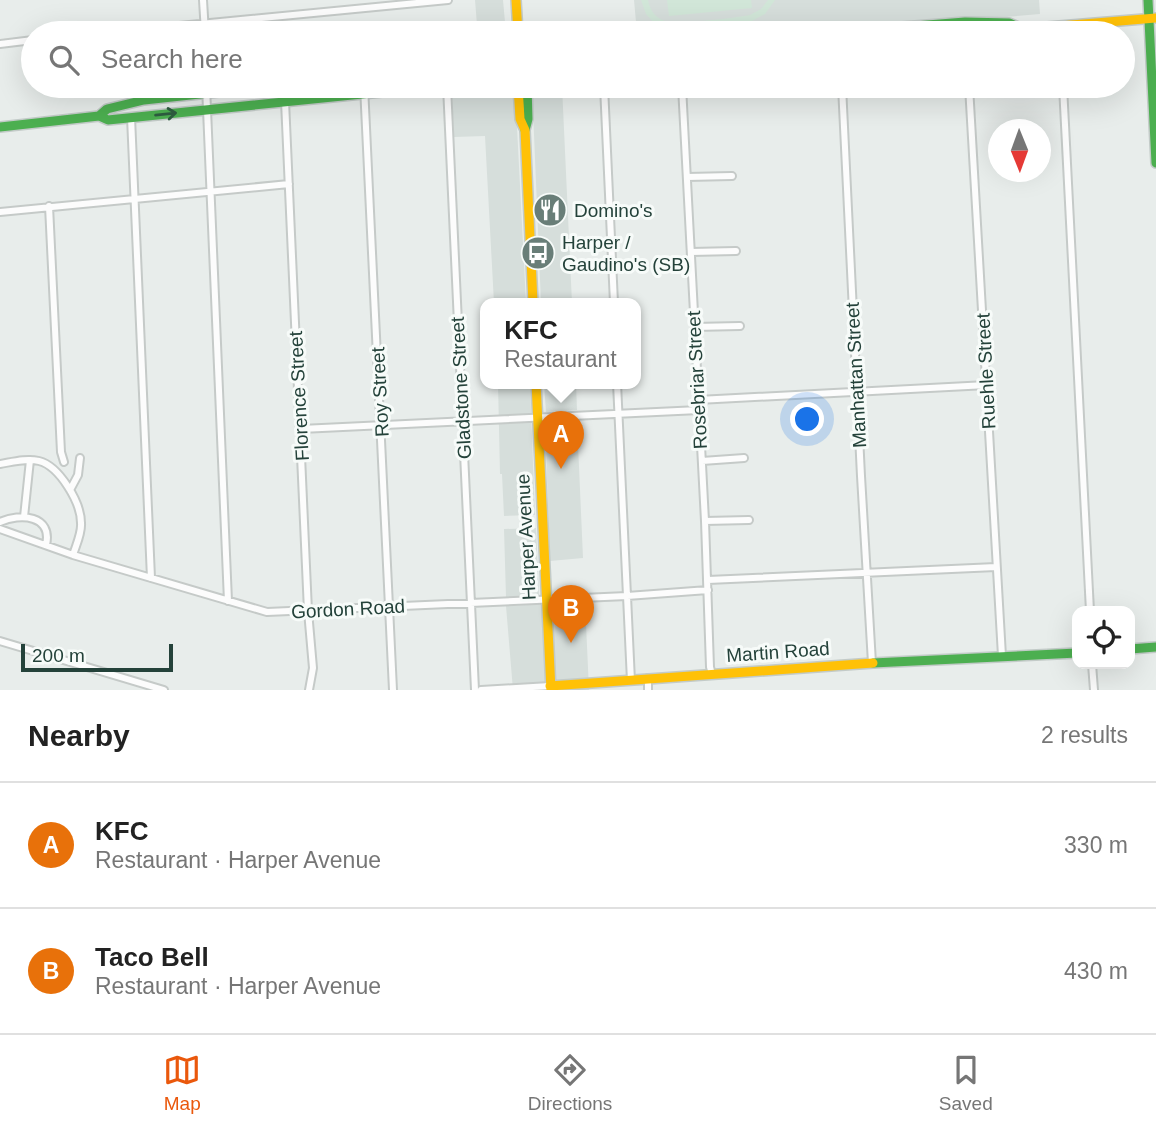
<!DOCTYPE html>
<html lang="en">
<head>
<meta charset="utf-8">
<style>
  :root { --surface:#fff; --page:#f6f6f6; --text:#222; --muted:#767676; --line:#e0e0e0; --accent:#ea580c }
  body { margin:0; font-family:Helvetica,sans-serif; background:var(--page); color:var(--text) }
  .controls { position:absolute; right:21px; bottom:21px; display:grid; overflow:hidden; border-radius:14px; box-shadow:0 7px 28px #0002 }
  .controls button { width:63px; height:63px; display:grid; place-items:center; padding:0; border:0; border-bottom:2px solid var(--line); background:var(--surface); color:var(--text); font:35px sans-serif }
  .compass { position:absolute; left:988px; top:119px; width:63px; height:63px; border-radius:50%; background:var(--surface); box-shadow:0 7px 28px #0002; rotate:179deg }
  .scale { position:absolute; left:21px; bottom:18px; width:152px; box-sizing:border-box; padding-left:7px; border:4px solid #24423a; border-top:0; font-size:19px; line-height:24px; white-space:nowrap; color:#24423a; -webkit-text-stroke:5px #f7fbf9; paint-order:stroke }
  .you { position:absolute; left:808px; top:420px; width:24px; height:24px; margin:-18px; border:5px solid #fff; border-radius:50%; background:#1a73e8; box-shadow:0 0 0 10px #1a73e833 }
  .badge { display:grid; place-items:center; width:46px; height:46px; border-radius:50%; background:var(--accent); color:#fff; font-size:23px; font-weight:700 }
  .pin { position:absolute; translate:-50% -58px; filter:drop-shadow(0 2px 4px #0008) }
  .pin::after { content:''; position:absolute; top:37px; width:24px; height:21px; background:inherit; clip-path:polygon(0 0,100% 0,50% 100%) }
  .popup { position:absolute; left:480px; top:298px; width:161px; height:91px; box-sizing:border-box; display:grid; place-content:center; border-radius:14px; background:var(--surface); filter:drop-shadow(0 2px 5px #0005); font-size:23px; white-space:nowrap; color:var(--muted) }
  .popup b { font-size:26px; color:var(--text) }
  .popup::after { content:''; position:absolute; left:50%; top:100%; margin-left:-14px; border:14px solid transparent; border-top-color:var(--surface) }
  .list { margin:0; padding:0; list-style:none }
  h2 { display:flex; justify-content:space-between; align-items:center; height:91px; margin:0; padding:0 28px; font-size:30px }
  h2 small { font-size:23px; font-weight:400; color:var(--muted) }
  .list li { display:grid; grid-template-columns:46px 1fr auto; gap:21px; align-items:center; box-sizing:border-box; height:126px; padding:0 28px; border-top:2px solid var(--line) }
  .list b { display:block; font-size:26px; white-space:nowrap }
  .list p { margin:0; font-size:23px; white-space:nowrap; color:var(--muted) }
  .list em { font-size:23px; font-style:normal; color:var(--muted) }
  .icon { flex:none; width:38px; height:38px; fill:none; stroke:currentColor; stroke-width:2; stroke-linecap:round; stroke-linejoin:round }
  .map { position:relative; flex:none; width:1156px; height:690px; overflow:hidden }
  .search { position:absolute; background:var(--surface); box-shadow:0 7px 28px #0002; left:21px; right:21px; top:21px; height:77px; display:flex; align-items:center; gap:18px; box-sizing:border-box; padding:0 24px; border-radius:38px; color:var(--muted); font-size:26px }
  .sheet { height:343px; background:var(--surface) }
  nav { display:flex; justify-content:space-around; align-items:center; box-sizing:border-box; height:98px; border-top:2px solid var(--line); background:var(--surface); font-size:19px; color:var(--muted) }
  nav a { display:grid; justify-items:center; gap:4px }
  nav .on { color:var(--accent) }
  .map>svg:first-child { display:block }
  .built { fill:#d6dedb }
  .garden { fill:#d1e6d8 }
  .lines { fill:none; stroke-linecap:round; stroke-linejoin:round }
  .street-casing { stroke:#c5cac8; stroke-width:10 }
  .fast-casing { stroke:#c3cbc8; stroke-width:12 }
  .slow-casing { stroke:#c3cbc8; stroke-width:12 }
  .street { stroke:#fcfcfc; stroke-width:6 }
  .fast { stroke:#4caf50; stroke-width:9 }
  .slow { stroke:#ffc107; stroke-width:9 }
  .oneway { stroke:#2e5d40 }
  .labels { text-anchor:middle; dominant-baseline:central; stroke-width:6; stroke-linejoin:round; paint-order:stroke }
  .poi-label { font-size:19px; fill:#24423a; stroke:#f7fbf9; text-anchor:start }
  .street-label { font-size:19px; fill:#24423a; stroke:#f7fbf9 }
</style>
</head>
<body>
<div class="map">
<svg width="1156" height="690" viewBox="0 0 1156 690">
  <rect width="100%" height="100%" fill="#e8edeb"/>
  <path class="built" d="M475 0H503L505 22 477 25Z
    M634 0H1039L1040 14 818 33H637Z
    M494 86H514L515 88 526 303H494L485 136 454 137 452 92 456 90Z
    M532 86H562L572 303H541Z
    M498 383H530L535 515 504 516 502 474H500Z
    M544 383H576L577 410 546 412Z
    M577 421 583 558 550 561 545 423Z
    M536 528 539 595 506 597 504 529Z
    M585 602 589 690H513L506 606Z"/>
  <path class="garden" d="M641 0H648C650 10 655 18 665 21 677 25 735 18 750 15L761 9 768 0H775L765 14 752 21 651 31V25L655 24 646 14Z
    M667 0H751L752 8 669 16Z"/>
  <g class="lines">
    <defs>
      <path id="street" d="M203 0 205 33
        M107 33 448 0
        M0 44 33 40
        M206 86 228 601
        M364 86 393 690
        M447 86 475 690
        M604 86 614 303
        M682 86 705 521 710 667 712 674
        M842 86 861 476 872 663
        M969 86 1002 656
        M1063 86 1090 611
        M285 101 308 611 313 668 309 690
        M131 117 151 578
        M687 177 732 176
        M49 206 61 452 64 462
        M0 212 289 184
        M691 252 736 251
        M694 327 740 326
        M617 383 631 681
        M698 400 987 385
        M301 429 699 410
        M702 461 744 458
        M0 464C12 462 26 458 39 461 59 466 81 502 81 523 82 533 76 545 73 555
        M70 490 78 475 80 458
        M24 517 30 460
        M705 521 749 520
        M0 522C20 513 53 515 46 545
        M0 529 73 555 267 612 627 596 708 590
        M708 580 996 567
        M0 641 164 690
        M1092 664 1094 690
        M648 678V690
        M481 690 550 686"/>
      <path id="fast" d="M1148 0 1156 163
        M827 33 965 22 1009 23 1023 29
        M99 116 107 109 144 100 275 86
        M0 127 99 116 108 120 441 86
        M525 130 528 119 527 86
        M1130 649 1156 647
        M873 663 1077 653"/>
      <path id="slow" d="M516 0 518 33
        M1012 33 1023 29 1156 18
        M518 86 520 119 525 130 533 303
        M536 383 551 690
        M550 686 873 663"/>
    </defs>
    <use href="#street" class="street-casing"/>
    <use href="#fast" class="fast-casing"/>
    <use href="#slow" class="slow-casing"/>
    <use href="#street" class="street"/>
    <use href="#fast" class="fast"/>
    <use href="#slow" class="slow"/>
  </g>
  <defs><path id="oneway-shaft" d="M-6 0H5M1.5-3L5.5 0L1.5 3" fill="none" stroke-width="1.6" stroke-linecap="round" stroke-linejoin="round" transform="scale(1.75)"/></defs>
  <use class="oneway" href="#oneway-shaft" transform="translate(166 114) rotate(-6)"/>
  <defs>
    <symbol id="restaurant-disc" viewBox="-11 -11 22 22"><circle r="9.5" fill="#697e78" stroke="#f7fbf9"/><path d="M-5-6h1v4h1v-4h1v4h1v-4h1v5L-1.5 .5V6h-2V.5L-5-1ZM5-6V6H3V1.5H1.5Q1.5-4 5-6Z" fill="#fff"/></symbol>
    <symbol id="bus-disc" viewBox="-11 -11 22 22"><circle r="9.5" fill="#697e78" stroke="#f7fbf9"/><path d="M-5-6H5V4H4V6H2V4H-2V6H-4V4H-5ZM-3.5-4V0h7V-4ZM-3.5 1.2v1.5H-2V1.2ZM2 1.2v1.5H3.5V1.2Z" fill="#fff"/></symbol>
  </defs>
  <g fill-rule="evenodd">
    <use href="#restaurant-disc" x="531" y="191" width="38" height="38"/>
    <use href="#bus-disc" x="519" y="234" width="38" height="38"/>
  </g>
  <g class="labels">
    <g class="poi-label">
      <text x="574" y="210">Domino's</text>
      <text x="562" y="242">Harper /<tspan x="562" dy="22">Gaudino's (SB)</tspan></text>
    </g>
    <g class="street-label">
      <text transform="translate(986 371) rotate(-93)">Ruehle Street</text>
      <text transform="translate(856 375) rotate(-93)">Manhattan Street</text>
      <text transform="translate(697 380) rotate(-93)">Rosebriar Street</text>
      <text transform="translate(461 388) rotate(-93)">Gladstone Street</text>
      <text transform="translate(380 392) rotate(-93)">Roy Street</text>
      <text transform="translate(299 396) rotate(-93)">Florence Street</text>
      <text transform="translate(526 537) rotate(-93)">Harper Avenue</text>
      <text transform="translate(348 609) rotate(-3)">Gordon Road</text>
      <text transform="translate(778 652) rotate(-4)">Martin Road</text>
    </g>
  </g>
</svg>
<div class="controls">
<button><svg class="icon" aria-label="locate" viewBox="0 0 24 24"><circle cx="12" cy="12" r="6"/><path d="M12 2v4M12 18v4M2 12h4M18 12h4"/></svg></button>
</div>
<svg class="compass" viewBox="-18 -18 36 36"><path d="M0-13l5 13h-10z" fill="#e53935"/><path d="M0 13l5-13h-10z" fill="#767676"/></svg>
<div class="scale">200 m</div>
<div class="you"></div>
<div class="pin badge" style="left:561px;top:469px;background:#e8710a">A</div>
<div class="popup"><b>KFC</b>Restaurant</div>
<div class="pin badge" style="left:571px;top:643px;background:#e8710a">B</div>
<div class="search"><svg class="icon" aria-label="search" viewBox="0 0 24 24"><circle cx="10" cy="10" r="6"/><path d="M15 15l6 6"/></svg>Search here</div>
</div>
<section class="sheet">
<h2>Nearby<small>2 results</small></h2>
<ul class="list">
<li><span class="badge" style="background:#e8710a">A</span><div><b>KFC</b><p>Restaurant · Harper Avenue</p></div><em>330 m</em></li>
<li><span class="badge" style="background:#e8710a">B</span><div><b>Taco Bell</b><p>Restaurant · Harper Avenue</p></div><em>430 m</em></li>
</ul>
</section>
<nav>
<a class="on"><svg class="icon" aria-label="map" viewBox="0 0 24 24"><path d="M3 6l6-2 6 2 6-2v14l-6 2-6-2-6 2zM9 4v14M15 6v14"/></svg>Map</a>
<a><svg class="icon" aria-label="directions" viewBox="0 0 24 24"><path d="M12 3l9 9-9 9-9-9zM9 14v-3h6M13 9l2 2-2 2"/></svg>Directions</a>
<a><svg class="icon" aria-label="saved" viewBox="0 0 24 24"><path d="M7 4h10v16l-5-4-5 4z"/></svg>Saved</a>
</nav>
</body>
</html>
